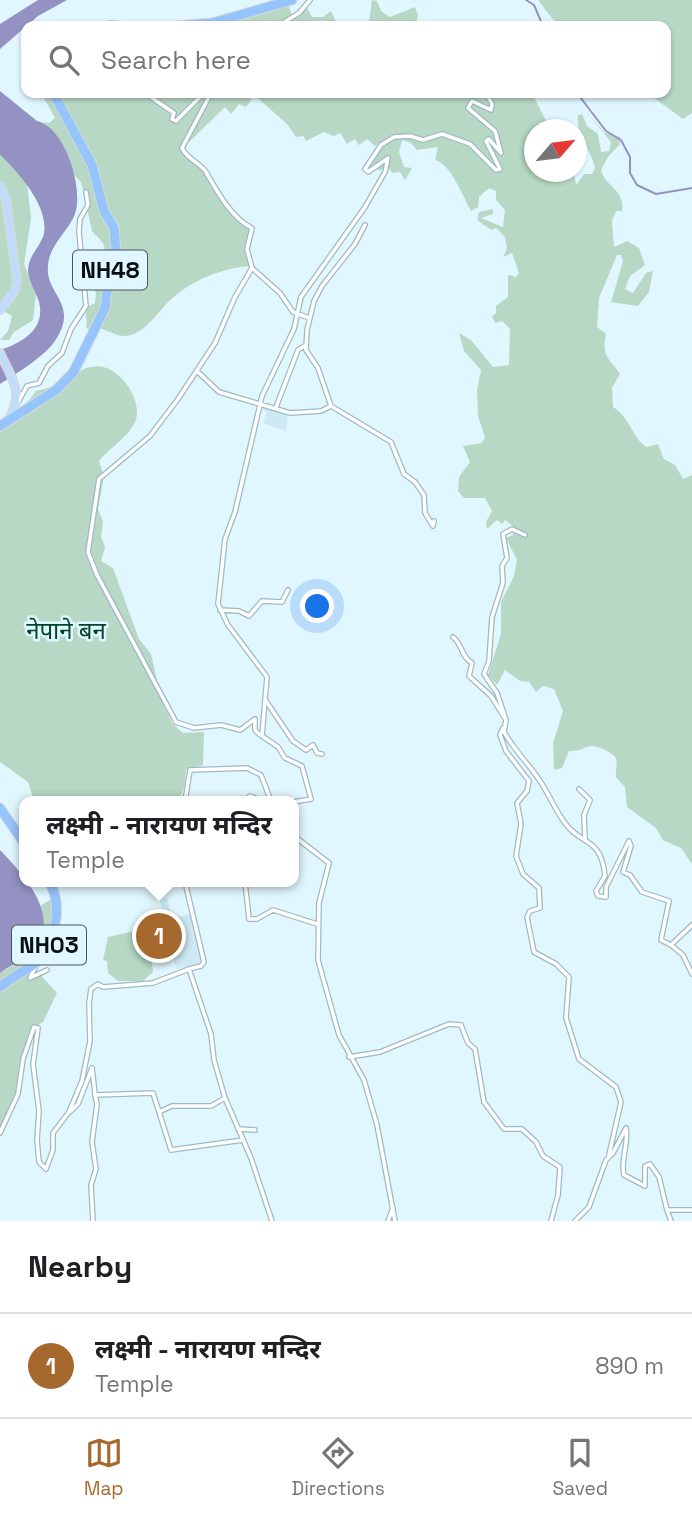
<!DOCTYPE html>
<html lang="en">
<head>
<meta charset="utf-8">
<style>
  :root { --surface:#fff; --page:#f6f6f6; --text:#202124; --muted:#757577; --line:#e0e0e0; --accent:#a6692d }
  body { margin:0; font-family:"Space Grotesk","Noto Sans Devanagari",sans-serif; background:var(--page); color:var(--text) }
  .compass { position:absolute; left:524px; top:119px; width:63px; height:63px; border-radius:50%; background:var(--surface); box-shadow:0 2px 5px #0004; rotate:62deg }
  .you { position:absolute; left:318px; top:607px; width:24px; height:24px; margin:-18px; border:5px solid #fff; border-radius:50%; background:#1a73e8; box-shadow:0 0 0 10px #1a73e833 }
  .badge { display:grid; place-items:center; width:46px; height:46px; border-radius:50%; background:var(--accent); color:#fff; font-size:23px; font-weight:700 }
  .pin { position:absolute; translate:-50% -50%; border:4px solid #fff; box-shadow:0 2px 7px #0006 }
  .popup { position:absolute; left:19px; top:796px; width:280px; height:91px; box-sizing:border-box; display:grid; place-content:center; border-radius:14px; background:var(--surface); filter:drop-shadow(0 2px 5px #0005); font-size:23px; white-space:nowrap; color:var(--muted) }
  .popup b { font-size:26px; color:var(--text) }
  .popup::after { content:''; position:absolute; left:50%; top:100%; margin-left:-14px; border:14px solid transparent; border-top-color:var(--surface) }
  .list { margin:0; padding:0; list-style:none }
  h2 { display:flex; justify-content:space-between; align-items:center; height:91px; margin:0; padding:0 28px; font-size:30px }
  h2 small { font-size:23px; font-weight:400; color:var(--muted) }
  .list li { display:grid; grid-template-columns:46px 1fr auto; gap:21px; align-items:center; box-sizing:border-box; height:105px; padding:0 28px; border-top:2px solid var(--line) }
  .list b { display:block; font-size:26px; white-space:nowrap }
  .list p { margin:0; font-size:23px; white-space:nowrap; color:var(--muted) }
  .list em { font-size:23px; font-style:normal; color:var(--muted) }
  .icon { flex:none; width:38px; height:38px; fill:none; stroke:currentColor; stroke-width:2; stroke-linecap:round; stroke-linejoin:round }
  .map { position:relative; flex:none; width:692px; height:1221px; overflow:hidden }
  .search { position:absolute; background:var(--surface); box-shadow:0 2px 5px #0004; left:21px; right:21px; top:21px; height:77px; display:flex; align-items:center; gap:18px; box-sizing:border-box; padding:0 24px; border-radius:14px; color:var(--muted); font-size:26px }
  .sheet { height:196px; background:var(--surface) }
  nav { display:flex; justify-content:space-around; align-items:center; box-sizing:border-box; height:98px; border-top:2px solid var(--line); background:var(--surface); font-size:19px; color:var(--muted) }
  nav a { display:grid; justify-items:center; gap:4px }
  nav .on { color:var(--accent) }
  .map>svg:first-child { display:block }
  .built { fill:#cde9f3 }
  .green { fill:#b7d8c4 }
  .water { fill:#9492c3 }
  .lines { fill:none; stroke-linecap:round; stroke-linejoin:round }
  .stream { stroke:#9492c3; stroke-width:2 }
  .street-casing { stroke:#9fb9c3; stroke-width:6 }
  .primary-casing { stroke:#d7d9d9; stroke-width:10 }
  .highway-casing { stroke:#d7d9d9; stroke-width:11 }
  .street { stroke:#fff; stroke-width:3.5 }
  .primary { stroke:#c0dcfd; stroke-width:7 }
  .highway { stroke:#96c4fc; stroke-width:9 }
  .labels { text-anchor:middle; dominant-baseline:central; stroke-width:5; stroke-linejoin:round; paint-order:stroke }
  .shield { fill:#e1f7ff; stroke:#485559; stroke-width:2 }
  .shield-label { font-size:23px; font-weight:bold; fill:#060f12 }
  .park-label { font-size:24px; fill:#004528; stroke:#e1f7ff }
</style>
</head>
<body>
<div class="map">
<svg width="692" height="1221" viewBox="0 0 692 1221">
  <rect width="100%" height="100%" fill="#e1f7ff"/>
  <path class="built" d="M264 406 288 413 286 431 263 423 267 413 262 408Z
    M167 898 172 918 191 914 202 963 176 969 160 900Z"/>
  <path class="green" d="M372 0 377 1 381 11 390 17 415 7 418 15 416 26H376L369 22Z
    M538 0H692V113L683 119 647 93H666V26H558Z
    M288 4 293 18 307 7 312 17H323L331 11 338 26H206Z
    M110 20C136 22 160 24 186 26H92Z
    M41 93H51C91 167 140 248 90 330L86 328C88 320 84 315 87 307L95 303 96 293 91 284 93 278 88 254 92 250 102 258C109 243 100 241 92 231L81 182 74 175 60 141 43 122 49 123 55 118Z
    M55 93H243L245 97 252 99 246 107 239 104 231 114 225 107 183 148 188 157 205 170 243 223 254 228 249 253 253 266C226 267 197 278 176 295 160 307 147 334 126 336 119 337 108 331 100 328L109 300 117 253 100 181Z
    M252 93H532L548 125 546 129 535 127 531 130 534 172H574L576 185 584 174H592L595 168C591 149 576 136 578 115L582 114 587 126 598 134 601 152 609 151 611 142 589 115 605 133 620 137V144L608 157 601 170C606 188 625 189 622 211H616L612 221 614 247 627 241 639 248 645 265 630 276 625 289 633 293 646 273 653 271 649 292 638 306 611 302 623 261 621 255H617L599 298 597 327 606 334C601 358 610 358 620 374L612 388 613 407C631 418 633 440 647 447L658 444 664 459 675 465 683 479 692 475V864L681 848 663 840 656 828 627 807 625 787 616 777C615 761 622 758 605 750 585 740 588 752 569 751L562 768 554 770 553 743 563 711 554 689 543 686 536 692 529 682 520 681 505 670 497 685 488 675 501 634V602L514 576 517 560 506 538 513 535 514 527 505 520 502 524 497 520 487 529 486 522 492 511 485 498H464L458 491 459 477 470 462 463 446 482 443 485 437 478 416 477 390 481 370 464 351 459 333 471 340 493 367 509 365 510 329 502 321 495 323 492 316 496 313V306L508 297V275L516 277 519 273 512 253 503 257 507 248 505 237 496 228 491 230 477 220 479 212 493 209V214L481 218 503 227 505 210 496 200V191L489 188 479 197 478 207 471 211C462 195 451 164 435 160L438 147 417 150 411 143 402 140 399 152 404 167 412 168 405 180 400 172 393 173 386 166 380 171 376 167 369 168 381 149 380 143 375 146 367 139 359 145 355 139 347 144 340 133 334 136 324 132 306 141 303 136 296 137 287 124Z
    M0 155 27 182 31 219 24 264 36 294 33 320 14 332 9 340H0L8 331 12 316 3 311 21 283 8 196 0 180Z
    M0 189 15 271 14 286 0 307Z
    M98 366C122 367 147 406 133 426 125 439 109 449 99 461L104 476 98 509 103 522 101 537 105 547 101 561 113 568 139 639 151 654 162 702 172 723 183 733 204 732 203 765 186 770 184 788 178 801H34L28 782 0 762V432L10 425 36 391 55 386 86 368Z
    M50 900 55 907C48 953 37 959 0 984V973L24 958 41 905Z
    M135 931 149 938 153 972 143 981H118L108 973 107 961 103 960 108 937Z
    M34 968 57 993 43 1022 29 1031 16 1094 0 1128V991Z"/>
  <path class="water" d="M38 0H67L38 16 0 49V24Z
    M0 91 37 121C65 127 84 188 75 214 68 232 49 245 48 266 45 295 80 303 55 341 45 356 16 374 0 384V350C22 343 46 329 39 302 36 292 29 282 28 271 28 257 38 249 43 237 52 209 18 172 0 155Z
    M0 850C26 877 70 925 23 958 16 964 7 967 0 973Z"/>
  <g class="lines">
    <path class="stream" d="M526 0 534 5 543 26
      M577 93 606 131 621 140 630 157V173L637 185 656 194 692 188"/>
    <defs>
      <path id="street" d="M278 26 299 13 310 0
        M145 93 174 113 172 119 176 121 204 93
        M211 93 182 148C187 159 199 162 206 172 217 191 232 219 252 228L247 249 252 268 280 293 293 312 309 318
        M252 268 235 297 215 343 178 399 150 436 99 479 88 552 97 575 176 722 194 728 221 725 240 730 255 719V730L260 735
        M197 371 219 392 290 413 321 411 331 406 391 442 404 474 415 482 424 495 425 513 433 526 434 521
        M17 404 27 386 39 383 48 366 62 353 71 329 86 306 79 232 80 219 88 205 86 192
        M331 406 318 368 306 350 307 330 314 301 322 286 355 244 365 225
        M276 407 298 350 306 345
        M220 610 239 611 249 616 262 601 282 602 288 590
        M453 637C463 645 461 657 472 663L469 676 491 696 506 720 497 693 484 674 489 661 492 617 503 583 502 566 507 558 503 534 512 529 525 535
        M266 701 293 741 306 750 313 745 317 753 322 754
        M506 720 504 732C514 750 529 764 540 781 549 794 555 810 565 823 581 846 601 836 605 876L596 891 598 896 606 897V887L629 841 631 846 623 872 630 875 642 892 669 901 661 940 671 945 692 925
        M503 728 500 735 506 751 529 781 527 791 517 803 521 824 516 856 523 874 539 888 540 908 530 911 527 917 534 952 556 964 569 977 566 1018 579 1059 616 1087 621 1102 609 1155
        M579 789 590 800 584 815 585 838
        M185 801 190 770 247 768 261 775 271 801
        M245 801 250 796 263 801
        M294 802 311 799 302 766 285 758 278 747 262 736 267 677 228 625 218 604 225 539 235 512 262 396 294 329 301 297 365 207 385 172 388 158 368 172 365 169 381 145 394 137 410 136 423 140 442 134 470 144 496 170 500 169 486 141 489 139 501 153 495 131 468 108 472 101 491 110 492 104 486 93
        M294 836 329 863 319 903 318 960 339 1035 364 1080 377 1125 395 1221
        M185 882 204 962 201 966 189 969
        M245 882 249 919H257L273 910 317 924
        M671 945 683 955 692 974
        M36 966 30 978 47 970
        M349 1057 380 1052 449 1024 461 1025 468 1043 475 1049 484 1102 504 1129H522L536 1142 543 1156 560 1167 558 1195 551 1221
        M71 1111 78 1104 92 1068 95 1094
        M159 1112 171 1150 243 1140
        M238 1129 255 1130
        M0 1133 18 1094 23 1059 34 1027 38 1028 33 1064 39 1111 37 1140 39 1162 46 1169 53 1150V1133L69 1112 82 1081 90 1041 89 1003 91 989 98 984 103 987 153 983 189 969 211 1034 214 1060 225 1098 251 1158 272 1221
        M667 1210 671 1221
        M93 1221 91 1185 96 1169 92 1142 97 1104 95 1095 153 1093 159 1112 172 1106H211L225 1098
        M388 1221 393 1208
        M575 1221 589 1207 606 1160 613 1153 626 1128C629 1144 620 1161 624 1175L645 1186V1166L650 1164 659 1177 667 1210H692"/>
      <path id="primary" d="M0 186 6 200 17 281 14 292 0 310
        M0 353C12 379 25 393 8 420"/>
      <path id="highway" d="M177 26 212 23 292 0
        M0 426 56 390 73 373 105 308 109 276 116 253 114 228 104 211 92 165 53 93
        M0 808 24 843
        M0 987C10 978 22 973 33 965 55 948 64 905 49 882"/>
    </defs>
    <use href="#street" class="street-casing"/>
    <use href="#primary" class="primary-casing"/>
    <use href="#highway" class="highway-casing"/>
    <use href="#street" class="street"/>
    <use href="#primary" class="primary"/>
    <use href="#highway" class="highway"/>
  </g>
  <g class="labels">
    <g class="shield">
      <rect x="73" y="250.5" width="74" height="39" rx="5"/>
      <rect x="12" y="925.5" width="74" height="39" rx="5"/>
    </g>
    <g class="shield-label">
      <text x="110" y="270">NH48</text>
      <text x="49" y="945">NH03</text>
    </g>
    <g class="park-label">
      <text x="66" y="630">नेपाने बन</text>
    </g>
  </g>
</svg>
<svg class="compass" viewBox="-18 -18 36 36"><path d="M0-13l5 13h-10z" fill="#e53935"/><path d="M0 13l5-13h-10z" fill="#757577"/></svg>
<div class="you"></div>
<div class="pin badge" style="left:159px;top:936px">1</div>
<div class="popup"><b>लक्ष्मी - नारायण मन्दिर</b>Temple</div>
<div class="search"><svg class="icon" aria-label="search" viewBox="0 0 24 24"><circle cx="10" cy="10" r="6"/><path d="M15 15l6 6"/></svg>Search here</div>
</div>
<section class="sheet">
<h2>Nearby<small></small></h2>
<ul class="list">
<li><span class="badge">1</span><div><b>लक्ष्मी - नारायण मन्दिर</b><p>Temple</p></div><em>890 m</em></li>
</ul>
</section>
<nav>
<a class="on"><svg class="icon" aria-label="map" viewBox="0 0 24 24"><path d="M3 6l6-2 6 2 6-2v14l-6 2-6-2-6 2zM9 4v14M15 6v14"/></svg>Map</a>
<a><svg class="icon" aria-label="directions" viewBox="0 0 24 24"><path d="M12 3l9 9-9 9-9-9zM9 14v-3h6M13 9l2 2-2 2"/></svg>Directions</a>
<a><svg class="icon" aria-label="saved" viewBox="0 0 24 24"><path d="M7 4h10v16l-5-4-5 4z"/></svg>Saved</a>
</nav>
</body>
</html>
